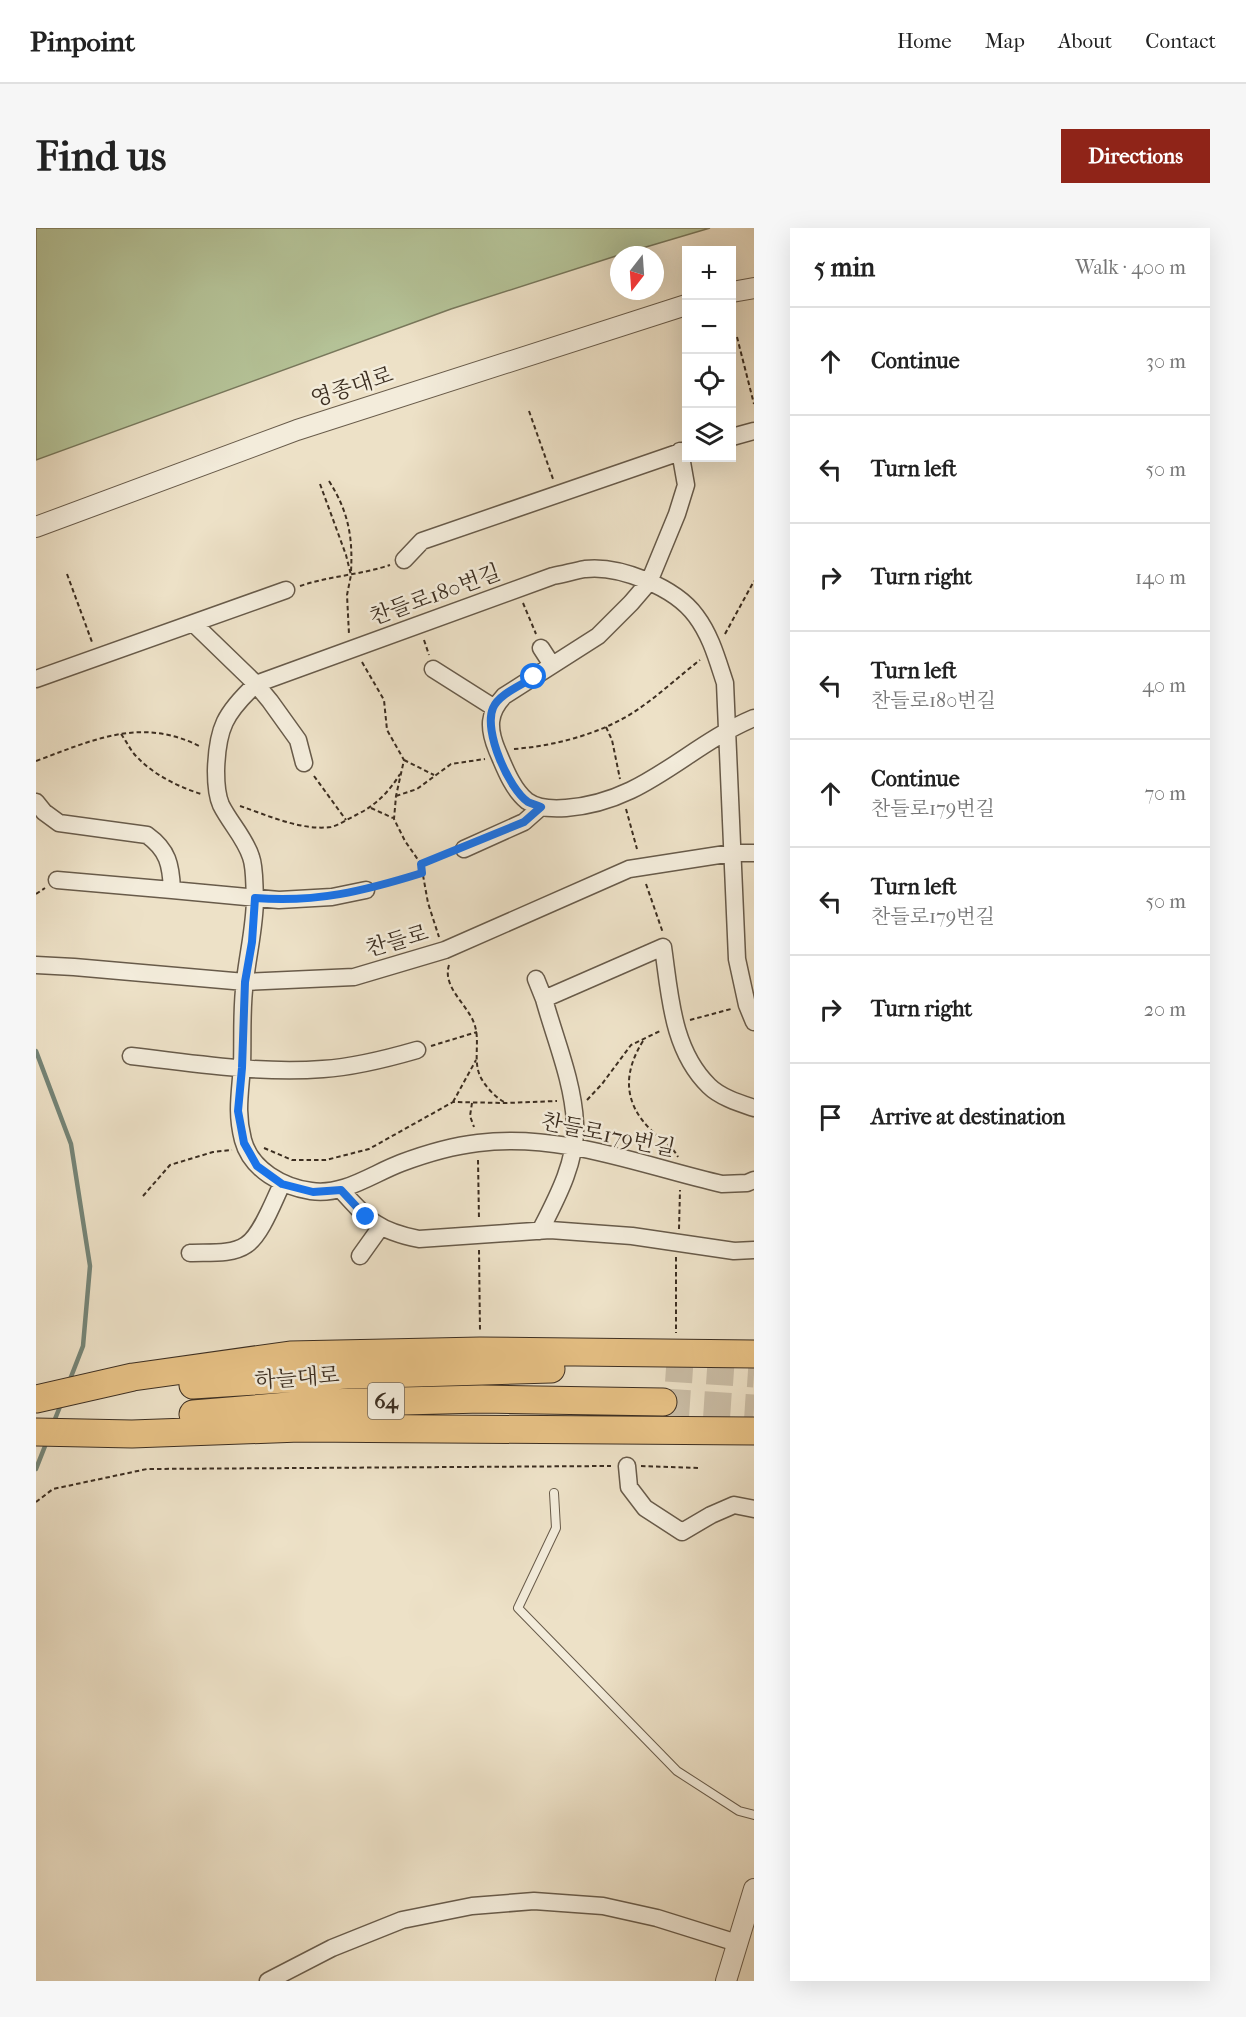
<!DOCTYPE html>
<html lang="en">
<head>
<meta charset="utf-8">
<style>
  :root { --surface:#fff; --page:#f6f6f6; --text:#222; --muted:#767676; --line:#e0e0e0; --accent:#8f2418 }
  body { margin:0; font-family:"IM FELL French Canon","Noto Serif KR",serif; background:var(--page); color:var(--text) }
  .controls { position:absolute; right:18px; top:18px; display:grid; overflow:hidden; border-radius:0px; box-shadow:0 6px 24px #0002 }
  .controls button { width:54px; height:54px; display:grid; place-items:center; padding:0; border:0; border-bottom:2px solid var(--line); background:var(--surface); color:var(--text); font:30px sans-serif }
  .compass { position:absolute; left:574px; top:18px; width:54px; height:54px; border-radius:50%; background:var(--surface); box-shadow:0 6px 24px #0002; rotate:197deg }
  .stop { position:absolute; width:18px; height:18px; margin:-14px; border:4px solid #1a73e8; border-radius:50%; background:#fff }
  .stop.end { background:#1a73e8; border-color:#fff; box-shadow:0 2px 6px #0008 }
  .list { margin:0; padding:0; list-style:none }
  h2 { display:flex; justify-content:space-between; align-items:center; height:78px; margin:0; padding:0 24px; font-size:26px }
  h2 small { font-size:20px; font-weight:400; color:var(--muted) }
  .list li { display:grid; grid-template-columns:39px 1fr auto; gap:18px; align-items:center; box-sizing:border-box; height:108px; padding:0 24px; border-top:2px solid var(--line) }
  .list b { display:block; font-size:22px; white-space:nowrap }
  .list p { margin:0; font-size:20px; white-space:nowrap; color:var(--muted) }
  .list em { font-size:20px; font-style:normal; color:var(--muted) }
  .icon { flex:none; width:33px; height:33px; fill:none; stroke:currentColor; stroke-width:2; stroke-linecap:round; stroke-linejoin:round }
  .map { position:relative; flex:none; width:718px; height:1753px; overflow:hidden; border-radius:0px }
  header { display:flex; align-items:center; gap:36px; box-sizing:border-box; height:84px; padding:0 30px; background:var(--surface); border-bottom:2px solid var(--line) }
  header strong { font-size:28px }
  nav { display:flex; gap:33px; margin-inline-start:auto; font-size:21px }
  .intro { display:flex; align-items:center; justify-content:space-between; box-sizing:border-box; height:144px; padding:0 36px }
  h1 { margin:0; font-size:42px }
  .button { padding:15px 27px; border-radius:0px; background:var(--accent); color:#fff; font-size:21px; font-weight:700 }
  main { display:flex; gap:36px; padding:0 36px }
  aside { flex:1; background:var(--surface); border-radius:0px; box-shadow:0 6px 24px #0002 }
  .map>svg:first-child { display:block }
  .green { fill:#b5c398; stroke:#78785c; stroke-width:1.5 }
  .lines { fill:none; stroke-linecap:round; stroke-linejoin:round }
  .stream { stroke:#748477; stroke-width:4.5 }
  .trunk-tunnel { stroke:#cabda6; stroke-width:27; stroke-dasharray:27 14; stroke-linecap:butt }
  .service-casing { stroke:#685b4a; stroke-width:10 }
  .minor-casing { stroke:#685b4a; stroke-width:19 }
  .tertiary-casing { stroke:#685b4a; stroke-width:22 }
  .trunk-casing { stroke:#3c2e21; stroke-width:29 }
  .path { stroke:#3c2e21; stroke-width:2; stroke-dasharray:4.5 3; stroke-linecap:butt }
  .service { stroke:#f3ecdb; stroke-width:8 }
  .minor { stroke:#f3ecdb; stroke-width:16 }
  .tertiary { stroke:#f3ecdb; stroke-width:20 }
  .trunk { stroke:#e6c084; stroke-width:27 }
  .route { stroke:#1a73e8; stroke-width:8 }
  .labels { text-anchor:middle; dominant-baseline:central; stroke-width:5; stroke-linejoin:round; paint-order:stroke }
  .shield { fill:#f3ecdb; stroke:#736759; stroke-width:1.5 }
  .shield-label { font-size:21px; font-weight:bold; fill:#3c2e21 }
  .street-label { font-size:22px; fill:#3c2e21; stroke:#f3ecdb }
</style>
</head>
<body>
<header>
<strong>Pinpoint</strong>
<nav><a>Home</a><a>Map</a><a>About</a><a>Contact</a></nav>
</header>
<div class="intro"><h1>Find us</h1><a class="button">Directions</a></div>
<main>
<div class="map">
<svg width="718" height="1753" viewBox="0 0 718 1753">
  <rect width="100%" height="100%" fill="#ede1c7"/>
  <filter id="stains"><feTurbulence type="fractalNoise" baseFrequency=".00333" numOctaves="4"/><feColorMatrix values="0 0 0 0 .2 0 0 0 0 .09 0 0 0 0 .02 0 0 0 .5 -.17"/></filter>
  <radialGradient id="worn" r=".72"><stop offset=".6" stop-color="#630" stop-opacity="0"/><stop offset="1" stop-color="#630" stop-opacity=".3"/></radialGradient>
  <path class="green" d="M0 0H674L583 27 415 81 0 232Z"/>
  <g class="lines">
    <path class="stream" d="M0 823 35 916 54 1038 47 1118 33 1154
      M17 1196 25 1176
      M0 1241 11 1213"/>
    <path class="trunk-tunnel" d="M630 1140 718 1146
      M627 1174 718 1180"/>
    <defs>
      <path id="service" d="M518 1265 520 1300 482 1380 641 1543 703 1583 718 1587"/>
      <path id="minor" d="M696 209 718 203
        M644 223 650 257 641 286 613 354 595 375 562 408 468 468C452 485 452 500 461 522 468 538 476 561 491 573 502 581 517 581 530 580 609 574 649 519 718 490
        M368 332 386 313 650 222
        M157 395 220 456 234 473 262 512 268 535
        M505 420 516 437
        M397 441 457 479
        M0 451 250 362
        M0 574 8 584 23 595 111 607C132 622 135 637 136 662L243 672 296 669 330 662
        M428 621 488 594 505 579
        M21 652 136 662
        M0 737 38 739 209 754 318 749 409 722 593 641 696 625H718
        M500 751 508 771
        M718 794 711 777 701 731 689 455C681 431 675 408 660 388 639 359 583 337 549 341 538 343 528 346 517 348L220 456C189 485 181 500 180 543 180 553 181 568 185 577 194 595 209 610 215 629 219 640 218 657 219 669 219 698 212 725 209 753 205 781 207 810 206 838 204 866 200 885 207 912 215 942 247 959 275 963 307 968 336 946 365 935 389 926 416 918 442 915 525 904 607 938 686 956L711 955 718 952
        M95 828C158 835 223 846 287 841 319 839 350 831 381 822
        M305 962C332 992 342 1003 383 1011L514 1002 596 1008 698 1023 718 1022
        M504 1003C521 970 541 933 539 895 537 853 519 811 508 771L627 719C634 767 636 822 673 858 684 869 703 875 718 880
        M154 1025C171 1024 196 1027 210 1017 225 1008 238 972 246 956
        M324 1028 344 1000
        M591 1238 593 1259 609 1280 646 1304 675 1287 698 1277 718 1281
        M232 1753 296 1720 366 1692 436 1678 498 1673 567 1678 621 1690 701 1715"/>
      <path id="tertiary" d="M696 64 718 60
        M0 299 261 202 650 77
        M690 1753 718 1661"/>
      <path id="trunk" d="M157 1157 311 1147 515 1141
        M0 1171 97 1149 254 1127 444 1123 718 1126
        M157 1186 288 1175 446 1171 627 1174
        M0 1204 96 1206 264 1200 718 1203"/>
    </defs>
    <use href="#service" class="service-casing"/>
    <use href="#minor" class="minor-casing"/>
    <use href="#tertiary" class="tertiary-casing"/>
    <use href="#trunk" class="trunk-casing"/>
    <path class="path" d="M701 109 718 176
      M493 183 517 251
      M293 253C312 283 317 308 315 344
      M284 256 310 327 315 347 311 367 313 406
      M31 346 56 414
      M264 358C293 348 324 347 354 337
      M487 375 500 406
      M689 406 718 353
      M388 412 393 427
      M326 434 348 472 351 502 368 532 360 568 358 591 369 613 385 636 392 675 403 709
      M570 499 576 512 584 551
      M85 506C91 514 95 524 102 530 118 547 143 559 165 566
      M478 521C518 518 564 506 598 484 621 469 642 449 664 432
      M368 532 398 547
      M0 533C57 512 106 488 165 519
      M278 548 310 592
      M360 568 381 561 415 536 449 531
      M204 578C231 587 265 603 295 599 303 597 312 591 320 587 339 578 353 564 364 546
      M335 580 357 590
      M590 581 601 621
      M385 636 414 626
      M610 656 627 705
      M346 657 386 645
      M0 666 9 660
      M413 737C406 759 431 776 438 795 445 813 436 833 445 850 450 859 459 869 468 874
      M654 792 695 781
      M607 813C587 845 587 875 616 903 625 911 637 919 642 929
      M395 818 441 804
      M551 872 566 856 595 817 626 802
      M417 874 440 832
      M436 875 434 888 438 899
      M228 920 256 932H290L333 921 417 874 470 875 521 873
      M442 932 443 992
      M107 968 134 937 177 924 196 922
      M643 1001 644 962
      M443 1022 444 1103
      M640 1029V1105
      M605 1238 662 1240
      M0 1274 17 1261 111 1241 575 1238"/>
    <use href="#service" class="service"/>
    <use href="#minor" class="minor"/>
    <use href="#tertiary" class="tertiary"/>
    <use href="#trunk" class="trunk"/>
  </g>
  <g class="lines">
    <path class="route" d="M330 989 305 962 277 964 246 956 221 938 208 915 202 883 206 840 209 754 216 714 219 670C280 675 328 663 386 645L385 636 488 594 505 579C501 577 496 576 492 574 473 561 447 503 457 480 463 466 486 457 498 449"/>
  </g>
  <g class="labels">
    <rect class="shield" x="332" y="1155" width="36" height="36" rx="4.5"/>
    <g class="shield-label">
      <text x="350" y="1173">64</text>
    </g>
    <g class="street-label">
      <text transform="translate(316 159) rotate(-18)">영종대로</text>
      <text transform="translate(399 367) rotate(-20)">찬들로180번길</text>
      <text transform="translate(361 713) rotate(-16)">찬들로</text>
      <text transform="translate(572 907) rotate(12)">찬들로179번길</text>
      <text transform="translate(261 1150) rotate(-4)">하늘대로</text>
    </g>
  </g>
  <rect width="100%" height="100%" filter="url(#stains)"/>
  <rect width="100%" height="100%" fill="url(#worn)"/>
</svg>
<div class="controls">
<button>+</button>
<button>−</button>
<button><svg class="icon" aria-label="locate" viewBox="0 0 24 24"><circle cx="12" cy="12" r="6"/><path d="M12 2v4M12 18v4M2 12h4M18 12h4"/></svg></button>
<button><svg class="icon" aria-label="layers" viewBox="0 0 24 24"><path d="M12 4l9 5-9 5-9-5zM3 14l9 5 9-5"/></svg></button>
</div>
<svg class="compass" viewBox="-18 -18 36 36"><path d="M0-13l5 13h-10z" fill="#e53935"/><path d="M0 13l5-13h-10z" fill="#767676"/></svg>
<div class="stop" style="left:498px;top:449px"></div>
<div class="stop end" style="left:330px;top:989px"></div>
</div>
<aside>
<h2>5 min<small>Walk · 400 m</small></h2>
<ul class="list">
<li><svg class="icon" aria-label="ahead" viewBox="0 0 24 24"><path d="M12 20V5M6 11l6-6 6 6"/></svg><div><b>Continue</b></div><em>30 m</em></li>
<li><svg class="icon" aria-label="left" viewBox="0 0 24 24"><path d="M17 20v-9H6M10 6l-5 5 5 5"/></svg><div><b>Turn left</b></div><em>50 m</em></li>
<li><svg class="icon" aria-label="right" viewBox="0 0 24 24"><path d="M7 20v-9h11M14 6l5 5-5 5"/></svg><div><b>Turn right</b></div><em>140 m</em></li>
<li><svg class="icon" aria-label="left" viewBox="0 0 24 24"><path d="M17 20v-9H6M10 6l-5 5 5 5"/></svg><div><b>Turn left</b><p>찬들로180번길</p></div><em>40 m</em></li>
<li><svg class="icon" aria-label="ahead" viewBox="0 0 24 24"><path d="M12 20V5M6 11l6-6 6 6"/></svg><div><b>Continue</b><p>찬들로179번길</p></div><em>70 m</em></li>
<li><svg class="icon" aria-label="left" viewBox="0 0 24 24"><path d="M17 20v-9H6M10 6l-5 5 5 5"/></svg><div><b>Turn left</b><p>찬들로179번길</p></div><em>50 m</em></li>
<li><svg class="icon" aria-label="right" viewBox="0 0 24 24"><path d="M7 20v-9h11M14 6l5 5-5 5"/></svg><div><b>Turn right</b></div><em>20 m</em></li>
<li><svg class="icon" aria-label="arrive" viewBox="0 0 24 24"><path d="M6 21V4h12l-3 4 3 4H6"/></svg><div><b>Arrive at destination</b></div></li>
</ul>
</aside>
</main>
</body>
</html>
